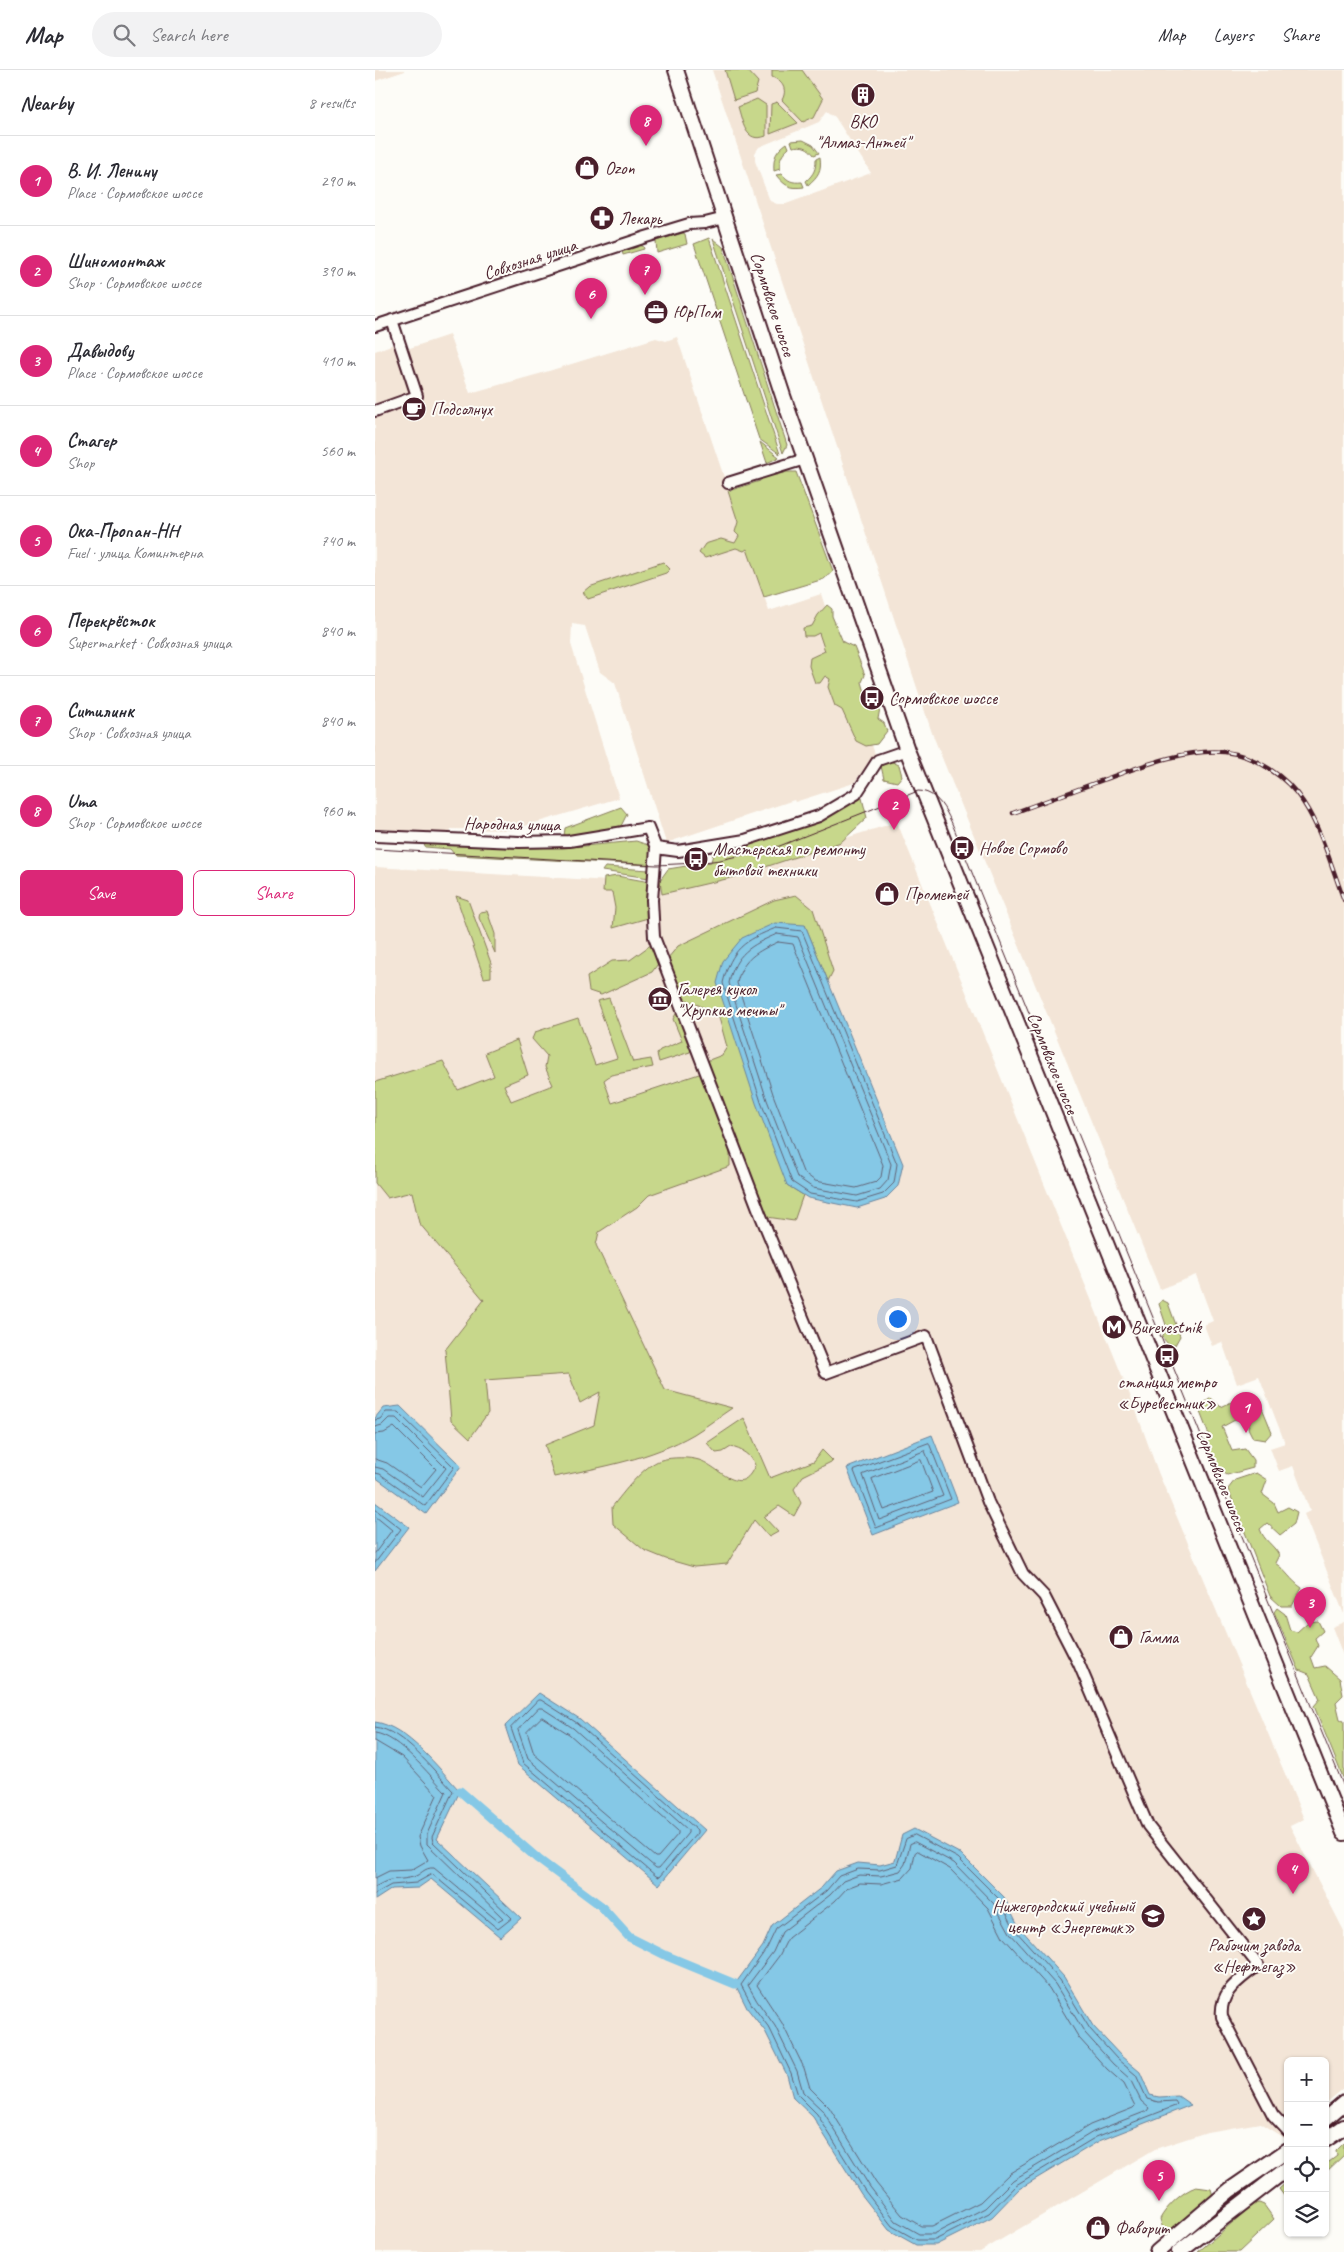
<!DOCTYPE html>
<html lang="en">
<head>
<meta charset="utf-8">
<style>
  :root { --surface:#fff; --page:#f2f2f3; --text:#2b2b33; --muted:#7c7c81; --line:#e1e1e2; --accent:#db2777 }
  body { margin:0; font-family:Caveat,sans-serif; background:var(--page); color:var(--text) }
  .controls { position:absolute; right:15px; bottom:15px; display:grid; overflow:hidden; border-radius:8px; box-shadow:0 1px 4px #0004 }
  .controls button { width:45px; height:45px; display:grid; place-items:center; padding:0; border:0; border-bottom:1px solid var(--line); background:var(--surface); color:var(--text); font:25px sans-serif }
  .you { position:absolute; left:522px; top:1248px; width:18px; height:18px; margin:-12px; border:4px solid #fff; border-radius:50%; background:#1a73e8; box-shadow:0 0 0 8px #1a73e833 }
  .badge { display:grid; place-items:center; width:32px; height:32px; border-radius:50%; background:var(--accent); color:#fff; font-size:16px; font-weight:700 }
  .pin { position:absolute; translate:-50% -41px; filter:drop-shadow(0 1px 2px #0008) }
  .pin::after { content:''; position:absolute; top:26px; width:18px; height:15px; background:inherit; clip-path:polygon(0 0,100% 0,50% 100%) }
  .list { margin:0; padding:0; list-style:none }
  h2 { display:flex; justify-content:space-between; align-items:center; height:65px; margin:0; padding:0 20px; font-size:21px }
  h2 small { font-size:16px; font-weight:400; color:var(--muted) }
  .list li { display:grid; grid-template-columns:32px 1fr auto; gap:15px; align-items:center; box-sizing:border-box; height:90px; padding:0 20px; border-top:1px solid var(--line) }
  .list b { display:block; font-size:19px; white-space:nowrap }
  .list p { margin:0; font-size:16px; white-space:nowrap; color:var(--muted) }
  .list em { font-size:16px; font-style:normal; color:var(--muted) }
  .actions { display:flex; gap:10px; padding:15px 20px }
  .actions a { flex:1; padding:11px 0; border:1px solid var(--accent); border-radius:8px; text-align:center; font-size:18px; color:var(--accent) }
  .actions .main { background:var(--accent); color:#fff }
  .icon { flex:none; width:28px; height:28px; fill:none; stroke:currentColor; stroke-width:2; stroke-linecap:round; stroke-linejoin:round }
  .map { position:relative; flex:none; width:969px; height:2182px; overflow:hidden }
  header { display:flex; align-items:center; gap:30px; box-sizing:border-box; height:70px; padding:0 25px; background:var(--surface); border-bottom:1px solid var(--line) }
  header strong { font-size:24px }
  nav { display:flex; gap:28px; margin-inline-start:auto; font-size:18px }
  .search { width:350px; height:45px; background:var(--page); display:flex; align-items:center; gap:12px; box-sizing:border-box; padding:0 18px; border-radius:28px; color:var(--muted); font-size:19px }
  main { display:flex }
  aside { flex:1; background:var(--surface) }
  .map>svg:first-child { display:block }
  .built { fill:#f3e5d7; fill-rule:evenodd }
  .green { fill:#c7d78b; stroke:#887b5b }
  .water { fill:#85c8e6; stroke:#6d849b }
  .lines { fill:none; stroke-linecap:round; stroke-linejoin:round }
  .shore { stroke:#626376; stroke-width:1 }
  .canal { stroke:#85c8e6; stroke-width:9 }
  .minor-casing { stroke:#4a1f2b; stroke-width:14 }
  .major-casing { stroke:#4a1f2b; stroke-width:18 }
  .minor { stroke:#fdfcf7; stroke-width:10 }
  .major { stroke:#fdfcf7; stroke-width:14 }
  .tram { stroke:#4a1f2b; stroke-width:1 }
  .rail-casing { stroke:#4a1f2b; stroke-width:4.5 }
  .rail { stroke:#fdfcf7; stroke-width:2.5; stroke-dasharray:8; stroke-linecap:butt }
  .labels { text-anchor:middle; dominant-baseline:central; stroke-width:4; stroke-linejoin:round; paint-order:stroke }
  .poi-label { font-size:18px; fill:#4a1f2b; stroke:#fdfcf7; text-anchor:start }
  .street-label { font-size:18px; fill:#4a1f2b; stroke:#fdfcf7 }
</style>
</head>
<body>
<header>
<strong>Map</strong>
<div class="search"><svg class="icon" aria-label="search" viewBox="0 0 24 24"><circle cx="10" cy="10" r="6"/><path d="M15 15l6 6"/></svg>Search here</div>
<nav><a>Map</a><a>Layers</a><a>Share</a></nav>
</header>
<main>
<aside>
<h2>Nearby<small>8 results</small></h2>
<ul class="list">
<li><span class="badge">1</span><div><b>В. И. Ленину</b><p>Place · Сормовское шоссе</p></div><em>290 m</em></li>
<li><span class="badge">2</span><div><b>Шиномонтаж</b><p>Shop · Сормовское шоссе</p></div><em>390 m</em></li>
<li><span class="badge">3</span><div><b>Давыдову</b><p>Place · Сормовское шоссе</p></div><em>410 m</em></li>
<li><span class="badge">4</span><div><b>Стагер</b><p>Shop</p></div><em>560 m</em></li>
<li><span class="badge">5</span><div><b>Ока-Пропан-НН</b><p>Fuel · улица Коминтерна</p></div><em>740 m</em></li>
<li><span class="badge">6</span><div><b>Перекрёсток</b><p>Supermarket · Совхозная улица</p></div><em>840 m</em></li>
<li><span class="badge">7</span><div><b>Ситилинк</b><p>Shop · Совхозная улица</p></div><em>840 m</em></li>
<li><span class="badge">8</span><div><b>Uma</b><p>Shop · Сормовское шоссе</p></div><em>960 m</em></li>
</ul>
<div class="actions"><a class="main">Save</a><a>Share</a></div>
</aside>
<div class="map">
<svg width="969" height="2182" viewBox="0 0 969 2182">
  <rect width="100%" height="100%" fill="#fdfcf7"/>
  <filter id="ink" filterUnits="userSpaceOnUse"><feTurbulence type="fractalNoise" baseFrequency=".02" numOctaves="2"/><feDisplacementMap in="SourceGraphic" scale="10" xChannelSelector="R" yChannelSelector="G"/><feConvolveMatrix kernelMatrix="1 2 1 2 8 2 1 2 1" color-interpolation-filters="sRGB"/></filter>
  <g filter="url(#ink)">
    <path class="built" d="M0 0H29L30 1 0 11Z
      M337 0H969V1544L929 1444 935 1441 918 1396 904 1401 895 1378 910 1373 884 1306 862 1314 847 1272 837 1276 829 1255 838 1251 821 1205 785 1219 572 700 557 663ZM452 41 460 47 496 103 411 134H402L395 131 380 91V83L384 77 444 52Z
      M74 265 95 323 164 304 281 268 291 271 302 267 394 541 446 524 500 684 479 713 420 732 419 730 291 773 240 613 225 602 210 556 197 554 196 574 244 728 136 760 76 759 75 764 0 759V281L19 274 23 282Z
      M522 752 759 1335 783 1402 929 1749 915 1756 969 1861V2018L950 2034V1991H913V2066L909 2068 885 2053 832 2062 780 2079 605 2182H0V797L317 816Z
      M969 1552V1588L957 1557Z"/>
    <path class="green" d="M350 0H372L383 12 380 23 359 30Z
      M397 0H427L448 29 439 47 428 52 407 30C413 19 407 11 397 7Z
      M382 29 391 35V66C370 74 368 52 363 37Z
      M402 32 423 53 395 64 396 34Z
      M428 70 438 75 444 83 439 85C433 77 428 75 418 77L416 71Z
      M412 73 414 78C407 84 404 89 405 99L399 101C398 87 401 81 412 73Z
      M445 87C447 101 443 106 433 115L431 111C439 104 441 99 441 89Z
      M407 104C413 111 417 113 427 112L429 117C415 119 410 116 401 105Z
      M308 163 310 164 312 174 282 183 281 171Z
      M334 168 405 384 384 369 319 174Z
      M338 169 348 177 412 375 408 383Z
      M262 175 268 176 269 179 248 185 247 180Z
      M385 372 404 387 392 393Z
      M399 402 401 405 412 402H421L458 501 449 509 389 527 372 479 369 481 361 478 330 488 324 483 330 474 346 469 360 473 364 466 360 462 363 452 353 421 385 411 386 406Z
      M288 492 295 499 291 503 213 529 208 522 214 517Z
      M452 535 457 539V546L468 572 479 577 490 605 487 612 491 626 500 629 505 638 503 649 509 653 512 661 502 674 491 676 481 671 467 640 460 636 453 617 455 609 450 606 445 613H440L434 596 435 588 450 581 444 563 438 566H429L428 558 437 556 443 545Z
      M513 690 524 695 527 706 522 712 509 709 506 696Z
      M487 728 492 748 466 772 360 807 287 824 285 810 293 799 336 792 339 780 461 741Z
      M246 737 252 744 246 756 189 766 190 758Z
      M261 771 273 775 277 782 274 795 80 785 75 779 50 777 49 774 188 778Z
      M230 797 274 800V808L227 801Z
      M242 806 275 812 273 848 238 858 240 838 237 822H228L229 808Z
      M421 825 438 839 458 901 453 911 430 855 412 1115 428 1125 419 1151 392 1147 332 993 334 990 347 985 352 977 343 944 308 928 293 888 303 876 399 830Z
      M81 826 93 830 116 893V907L109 908Z
      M112 841 120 864V883L104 848 105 842Z
      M277 874 285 891 277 902 226 925 214 921 212 907 237 891 255 890Z
      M234 928 258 992 276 989 278 997 236 1005 229 1010 237 1033 327 1003 355 1077V1096L274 1125 262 1137 224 1162 221 1175 290 1320 357 1338C345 1346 332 1356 319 1364 276 1389 227 1397 179 1407L170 1375 219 1355 225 1322 205 1333 194 1304 110 1310 113 1343 95 1368 76 1350 70 1280 109 1230 44 1153 37 1122 12 1128 0 1113V1012L68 991 83 1020 119 1006 110 983 142 970 153 1005 129 1015 136 1031 178 1015 170 997 172 986 157 969 160 962 203 948 220 995 242 988 222 931Z
      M302 942 317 975 315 982 284 992 282 984 285 980 307 971 298 949Z
      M787 1230 793 1233 805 1266 800 1275H794L787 1267 792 1258 784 1234Z
      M873 1324 883 1328 897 1362 890 1370 878 1368 873 1358 875 1351 871 1344 847 1357 857 1381 870 1379 878 1390V1398L852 1405 842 1398 830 1371 834 1365 825 1342 829 1333 836 1328 846 1337Z
      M369 1348 395 1408 439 1391 447 1380 458 1391 428 1406 419 1419 426 1433 419 1446 404 1436 389 1447 403 1462 394 1467 379 1450 352 1494 319 1497 291 1489 269 1480 238 1454 237 1437C248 1423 269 1395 286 1390 297 1387 314 1387 324 1390 344 1396 366 1430 380 1395 376 1385 366 1379 356 1377L348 1382 341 1383 332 1373Z
      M881 1403 892 1410 887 1424 899 1433 903 1442 913 1437 922 1442 919 1454 905 1465 892 1453 885 1459C889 1471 898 1474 904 1485L900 1493C911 1500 915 1510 927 1518L917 1536H906L895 1526 853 1419 860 1410Z
      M902 1538 910 1544 915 1560 922 1562 933 1552 943 1551 948 1561 940 1568 943 1576 936 1587 940 1598 950 1596 965 1609 968 1625 961 1632 965 1649 969 1651V1710L939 1636 945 1629 934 1604 924 1600 899 1542Z
      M969 2073V2085L950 2103V2091L954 2092 962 2086 961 2081Z
      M913 2111V2131L904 2119Z
      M821 2117 836 2119 838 2126 797 2162 788 2159 785 2149C791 2137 808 2121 821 2117Z
      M852 2132H855L853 2136 796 2182H790Z
      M884 2133 889 2135 899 2149 864 2182H823L879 2134Z"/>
    <path class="water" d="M400 853 430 855 528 1094 523 1116 510 1129 482 1138 433 1128 412 1115 381 1033 342 913 348 891 367 868Z
      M25 1336 86 1396 51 1444 0 1407V1348L8 1338Z
      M557 1365 583 1432 498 1465 472 1398Z
      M0 1432 34 1457 0 1501Z
      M164 1623 205 1649 330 1760 284 1815 143 1695 130 1656Z
      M0 1652C32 1656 64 1699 85 1721L62 1769 146 1848 125 1867 56 1809 43 1818 17 1819 0 1830Z
      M539 1759 586 1784 629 1827 644 1857 689 1907 718 1956 746 1986 765 2002 775 2025 784 2027 803 2026 816 2035 724 2071 644 2119 617 2147 561 2175H541L514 2160 486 2124 438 2047 418 2028 412 2005 390 1961 372 1938 360 1914 388 1876 397 1856 447 1817 461 1801 483 1793 505 1795 520 1791 527 1765Z"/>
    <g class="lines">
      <path class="shore" d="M401 858 427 861 522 1094 519 1113 508 1124 482 1132 435 1124 417 1112 386 1032 348 913C356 879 370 870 401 858Z
        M402 864 423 867 516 1094 513 1110 505 1119 482 1126 438 1118 422 1107 392 1030 354 913C360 884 376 875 402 864Z
        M403 872 418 874 508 1095 506 1107 501 1112 481 1118 440 1111 428 1102 399 1027 362 913C367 889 383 881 403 872Z
        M0 1350 5 1349 11 1342H23L79 1397 50 1436 5 1404 0 1403
        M0 1357 7 1355 14 1348H21L71 1398 48 1427 8 1399 0 1397
        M0 1364 9 1363 19 1357 61 1399 46 1417 12 1393 0 1389
        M554 1373 576 1429 501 1458 479 1401Z
        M550 1381 568 1426 504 1450 488 1405Z
        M546 1390 558 1422 509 1440 497 1409Z
        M0 1439 26 1459 0 1493
        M0 1446 17 1460 0 1483
        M163 1630H166L202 1653 322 1760V1763L284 1807 281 1806 148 1693 136 1658Z
        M164 1638H167L198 1658 313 1760V1763L284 1798H281L153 1689 143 1660Z
        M167 1647 194 1664 303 1761V1764L283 1787H280L159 1684 152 1662Z
        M0 1657C28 1660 59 1701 78 1721L57 1767 58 1772 137 1848 123 1859 57 1804 41 1813 16 1815 0 1824
        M0 1663C24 1666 54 1705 71 1722L52 1764V1774L128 1848 123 1851 59 1798C49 1797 46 1805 38 1807 19 1812 20 1805 0 1817
        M0 1671 27 1687 62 1725 43 1767 45 1776 53 1790 36 1800 14 1801 0 1808
        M540 1765 583 1788 625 1830 640 1860 685 1910 715 1959 742 1989 761 2005 772 2029 783 2032 800 2031 802 2034 800 2036 721 2067 641 2115 614 2143 560 2170H542L517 2156 490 2121 442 2044 423 2025 416 2003 395 1959 377 1935 366 1915 392 1878 401 1859 451 1821 464 1806 483 1799 505 1800 522 1795 531 1769Z
        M540 1772 579 1793 619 1834 635 1863 680 1914 710 1963 738 1994 755 2009 766 2031 774 2038 772 2041 718 2062 638 2110 610 2138 559 2164H544L521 2151 495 2117 448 2041 428 2022 422 2001 400 1956 382 1931 373 1915 398 1882 407 1862 455 1825 468 1811 484 1805 506 1806 525 1801 530 1794 535 1774Z
        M543 1781 575 1799 613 1838 628 1867 674 1918 704 1968 732 1999 749 2014 760 2036 758 2038 715 2055 635 2103 605 2132 557 2156H546L527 2145 501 2113 454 2037 435 2018 429 1998 407 1953 382 1915 404 1886 413 1868 460 1831 472 1818 485 1813 506 1814 528 1808 537 1798 540 1783Z"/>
      <path class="canal" d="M85 1721 163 1789 225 1835 254 1867 292 1886 360 1914"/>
      <defs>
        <path id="minor" d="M0 256 271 167 314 154 330 153 350 148
          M0 341 42 326 17 250
          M353 413 430 389
          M0 766 144 772 194 771 273 758 281 778 277 830 279 867 386 1146 451 1303 551 1266 613 1432 648 1504 669 1526 704 1594 773 1756 883 1895C865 1910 844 1921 847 1947L898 2045 913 2061
          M281 778 303 781 370 770 444 746 481 724 503 690 532 680"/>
        <path id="major" d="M301 0 408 326 532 680 969 1763
          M950 2049 969 2033
          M950 2070 969 2057
          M782 2182 855 2120 913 2080
          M804 2182 913 2098"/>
      </defs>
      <use href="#minor" class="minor-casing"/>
      <use href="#major" class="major-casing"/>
      <use href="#minor" class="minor"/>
      <use href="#major" class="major"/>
      <path class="tram" d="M0 779 282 795 321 793 345 790 402 777 543 721C569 721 578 758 587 778L969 1717"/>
      <defs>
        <path id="rail" d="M638 743C668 732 698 721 728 710 764 697 811 678 850 682 880 685 912 707 928 732 947 761 957 798 969 830"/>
      </defs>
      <use href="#rail" class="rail-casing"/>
      <use href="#rail" class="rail"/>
    </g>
  </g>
  <defs>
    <symbol id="building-disc" viewBox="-11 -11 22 22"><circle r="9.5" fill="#4a1f2b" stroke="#fdfcf7"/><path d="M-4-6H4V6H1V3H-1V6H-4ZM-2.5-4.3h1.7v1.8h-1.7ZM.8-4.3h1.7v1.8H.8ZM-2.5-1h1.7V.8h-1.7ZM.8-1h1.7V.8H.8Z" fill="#fff"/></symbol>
    <symbol id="shop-disc" viewBox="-11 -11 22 22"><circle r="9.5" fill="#4a1f2b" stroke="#fdfcf7"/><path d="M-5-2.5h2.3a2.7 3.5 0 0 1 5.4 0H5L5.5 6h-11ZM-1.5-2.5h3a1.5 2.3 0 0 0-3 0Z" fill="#fff"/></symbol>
    <symbol id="pharmacy-disc" viewBox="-11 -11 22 22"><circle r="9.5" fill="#4a1f2b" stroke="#fdfcf7"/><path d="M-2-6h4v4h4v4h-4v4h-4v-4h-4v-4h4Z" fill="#fff"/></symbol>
    <symbol id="office-disc" viewBox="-11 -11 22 22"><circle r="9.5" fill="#4a1f2b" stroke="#fdfcf7"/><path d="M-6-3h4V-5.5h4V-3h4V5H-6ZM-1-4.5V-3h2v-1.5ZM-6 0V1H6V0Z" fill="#fff"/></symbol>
    <symbol id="cafe-disc" viewBox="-11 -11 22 22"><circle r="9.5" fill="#4a1f2b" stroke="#fdfcf7"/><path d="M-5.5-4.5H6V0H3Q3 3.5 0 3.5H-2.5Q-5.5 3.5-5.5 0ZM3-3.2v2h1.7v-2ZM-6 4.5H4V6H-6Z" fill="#fff"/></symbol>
    <symbol id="bus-disc" viewBox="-11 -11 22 22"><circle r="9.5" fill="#4a1f2b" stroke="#fdfcf7"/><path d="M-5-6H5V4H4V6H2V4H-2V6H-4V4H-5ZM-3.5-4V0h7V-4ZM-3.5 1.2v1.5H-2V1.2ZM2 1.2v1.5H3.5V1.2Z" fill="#fff"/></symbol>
    <symbol id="museum-disc" viewBox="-11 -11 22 22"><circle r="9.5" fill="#4a1f2b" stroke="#fdfcf7"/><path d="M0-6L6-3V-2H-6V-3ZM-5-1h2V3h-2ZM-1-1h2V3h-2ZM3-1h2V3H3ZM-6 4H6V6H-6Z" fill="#fff"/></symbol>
    <symbol id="metro-disc" viewBox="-11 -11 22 22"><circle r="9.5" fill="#4a1f2b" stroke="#fdfcf7"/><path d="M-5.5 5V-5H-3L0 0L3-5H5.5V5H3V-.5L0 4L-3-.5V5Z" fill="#fff"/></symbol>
    <symbol id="university-disc" viewBox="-11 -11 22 22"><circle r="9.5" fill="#4a1f2b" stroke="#fdfcf7"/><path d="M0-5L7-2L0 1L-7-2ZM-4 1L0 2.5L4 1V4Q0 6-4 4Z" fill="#fff"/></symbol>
    <symbol id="sight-disc" viewBox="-11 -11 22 22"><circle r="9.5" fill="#4a1f2b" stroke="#fdfcf7"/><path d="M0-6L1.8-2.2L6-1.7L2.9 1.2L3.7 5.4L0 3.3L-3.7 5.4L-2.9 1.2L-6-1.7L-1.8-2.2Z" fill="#fff"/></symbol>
  </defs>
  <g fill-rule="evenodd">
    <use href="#building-disc" x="474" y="11" width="28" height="28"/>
    <use href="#shop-disc" x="198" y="84" width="28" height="28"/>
    <use href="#pharmacy-disc" x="213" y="134" width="28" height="28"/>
    <use href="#office-disc" x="267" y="228" width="28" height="28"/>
    <use href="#cafe-disc" x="25" y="325" width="28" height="28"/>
    <use href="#bus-disc" x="483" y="614" width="28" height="28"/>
    <use href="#bus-disc" x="573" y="764" width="28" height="28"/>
    <use href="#bus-disc" x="307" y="775" width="28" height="28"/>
    <use href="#shop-disc" x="498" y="810" width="28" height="28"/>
    <use href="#museum-disc" x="271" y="915" width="28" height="28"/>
    <use href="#metro-disc" x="725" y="1243" width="28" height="28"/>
    <use href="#bus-disc" x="778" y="1272" width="28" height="28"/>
    <use href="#shop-disc" x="732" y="1553" width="28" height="28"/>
    <use href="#university-disc" x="764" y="1832" width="28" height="28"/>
    <use href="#sight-disc" x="865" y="1835" width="28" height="28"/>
    <use href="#shop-disc" x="709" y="2144" width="28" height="28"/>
  </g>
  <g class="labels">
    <g class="poi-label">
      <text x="488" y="51" text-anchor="middle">ВКО<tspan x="488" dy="21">"Алмаз-Антей"</tspan></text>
      <text x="230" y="98">Ozon</text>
      <text x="244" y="148">Лекарь</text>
      <text x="298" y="242">ЮрПом</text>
      <text x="56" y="339">Подсолнух</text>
      <text x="514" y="628">Сормовское шоссе</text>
      <text x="604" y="778">Новое Сормово</text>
      <text x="338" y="779">Мастерская по ремонту<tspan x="338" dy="21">бытовой техники</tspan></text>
      <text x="530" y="824">Прометей</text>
      <text x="302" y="919">Галерея кукол<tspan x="302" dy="21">"Хрупкие мечты"</tspan></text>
      <text x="756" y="1257">Burevestnik</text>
      <text x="792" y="1312" text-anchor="middle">станция метро<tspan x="792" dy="21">«Буревестник»</tspan></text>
      <text x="764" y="1567">Гамма</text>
      <text x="760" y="1836" text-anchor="end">Нижегородский учебный<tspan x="760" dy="21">центр «Энергетик»</tspan></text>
      <text x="879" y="1875" text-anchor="middle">Рабочим завода<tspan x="879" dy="21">«Нефтегаз»</tspan></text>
      <text x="740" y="2158">Фаворит</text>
    </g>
    <g class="street-label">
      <text transform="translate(155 189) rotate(-18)">Совхозная улица</text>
      <text transform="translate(398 234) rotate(72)">Сормовское шоссе</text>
      <text transform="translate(137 754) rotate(1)">Народная улица</text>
      <text transform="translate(678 993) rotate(68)">Сормовское шоссе</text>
      <text transform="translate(847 1410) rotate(68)">Сормовское шоссе</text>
    </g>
  </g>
</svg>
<div class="controls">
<button>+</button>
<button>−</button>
<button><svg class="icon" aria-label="locate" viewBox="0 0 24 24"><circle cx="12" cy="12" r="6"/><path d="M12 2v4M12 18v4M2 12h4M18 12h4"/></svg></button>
<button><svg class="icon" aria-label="layers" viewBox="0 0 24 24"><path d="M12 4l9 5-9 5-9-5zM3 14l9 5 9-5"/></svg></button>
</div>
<div class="you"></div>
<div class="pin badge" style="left:871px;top:1363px">1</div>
<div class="pin badge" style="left:519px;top:760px">2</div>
<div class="pin badge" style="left:935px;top:1558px">3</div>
<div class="pin badge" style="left:918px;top:1824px">4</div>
<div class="pin badge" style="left:784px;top:2131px">5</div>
<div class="pin badge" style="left:216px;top:249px">6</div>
<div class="pin badge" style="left:270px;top:225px">7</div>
<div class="pin badge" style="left:271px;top:76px">8</div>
</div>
</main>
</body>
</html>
